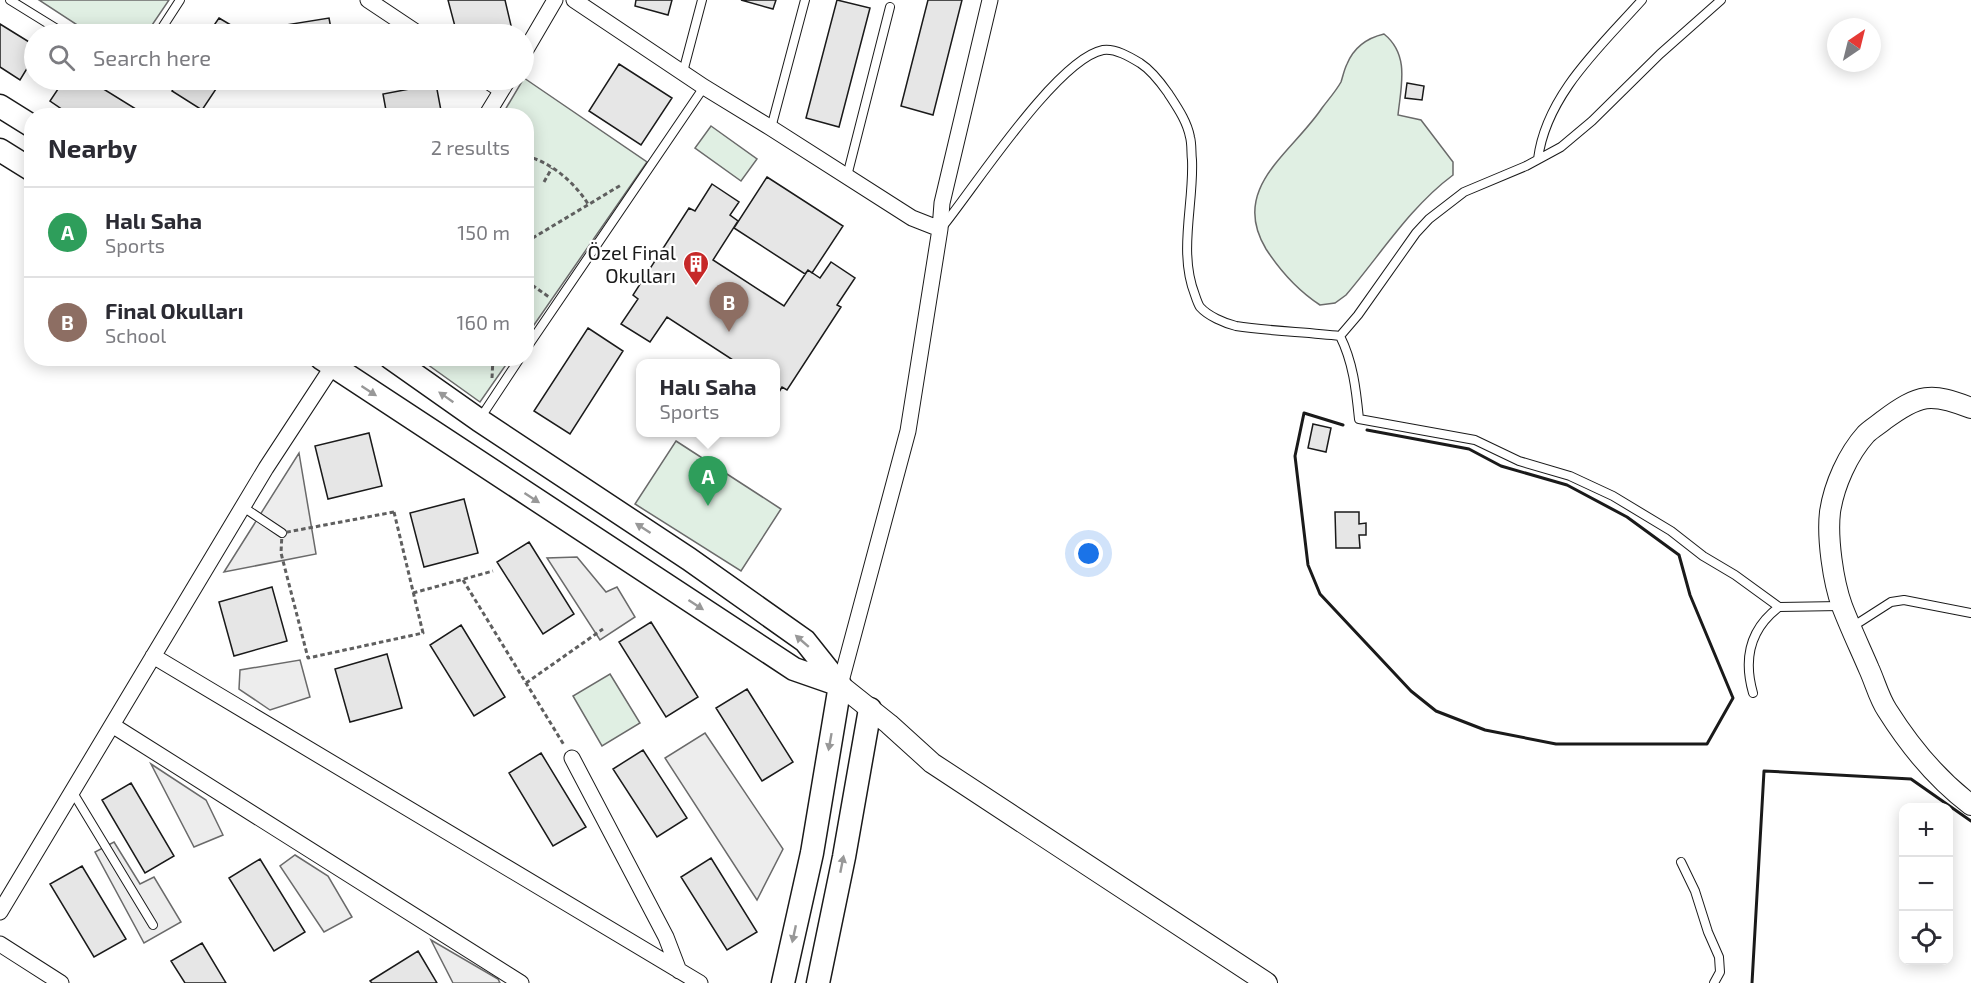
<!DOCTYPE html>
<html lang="en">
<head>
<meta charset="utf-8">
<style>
  :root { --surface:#fff; --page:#f2f2f3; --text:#2b2b33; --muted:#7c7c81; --line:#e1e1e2; --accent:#c62828 }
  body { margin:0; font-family:"Exo 2",sans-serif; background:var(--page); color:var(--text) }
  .controls { position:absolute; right:18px; bottom:18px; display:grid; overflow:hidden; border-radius:12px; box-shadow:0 3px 15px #0003 }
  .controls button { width:54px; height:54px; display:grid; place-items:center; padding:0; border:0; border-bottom:2px solid var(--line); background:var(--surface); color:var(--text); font:30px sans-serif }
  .compass { position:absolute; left:1827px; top:18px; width:54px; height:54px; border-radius:50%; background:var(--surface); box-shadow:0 3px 15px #0003; rotate:35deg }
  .you { position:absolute; left:1089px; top:554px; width:21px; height:21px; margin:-15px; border:4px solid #fff; border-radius:50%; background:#1a73e8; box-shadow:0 0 0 9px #1a73e833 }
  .badge { display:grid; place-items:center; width:39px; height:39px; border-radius:50%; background:var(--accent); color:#fff; font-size:20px; font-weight:700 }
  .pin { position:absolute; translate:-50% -50px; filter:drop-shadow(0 2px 3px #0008) }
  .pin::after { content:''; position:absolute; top:32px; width:21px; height:18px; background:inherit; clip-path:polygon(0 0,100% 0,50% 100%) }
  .popup { position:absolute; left:636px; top:359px; width:144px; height:78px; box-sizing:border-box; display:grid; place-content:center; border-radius:12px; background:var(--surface); filter:drop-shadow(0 2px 4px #0005); font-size:20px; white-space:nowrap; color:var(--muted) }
  .popup b { font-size:22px; color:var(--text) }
  .popup::after { content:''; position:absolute; left:50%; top:100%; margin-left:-12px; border:12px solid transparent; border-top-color:var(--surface) }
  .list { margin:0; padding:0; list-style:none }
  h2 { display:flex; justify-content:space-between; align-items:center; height:78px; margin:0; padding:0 24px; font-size:26px }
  h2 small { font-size:20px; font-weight:400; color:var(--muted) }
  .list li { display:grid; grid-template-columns:39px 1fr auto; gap:18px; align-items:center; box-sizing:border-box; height:90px; padding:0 24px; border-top:2px solid var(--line) }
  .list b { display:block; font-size:22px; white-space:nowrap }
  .list p { margin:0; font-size:20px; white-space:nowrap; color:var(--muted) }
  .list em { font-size:20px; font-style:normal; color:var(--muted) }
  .icon { flex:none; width:33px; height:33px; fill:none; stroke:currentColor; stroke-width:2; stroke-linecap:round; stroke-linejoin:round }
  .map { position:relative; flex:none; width:1971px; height:983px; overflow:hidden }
  .search { position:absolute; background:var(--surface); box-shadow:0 3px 15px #0003; left:24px; top:24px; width:510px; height:66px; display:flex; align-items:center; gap:15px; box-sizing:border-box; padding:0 21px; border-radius:33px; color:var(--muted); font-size:22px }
  .panel { position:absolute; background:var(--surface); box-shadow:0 3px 15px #0003; left:24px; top:108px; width:510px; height:258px; border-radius:24px }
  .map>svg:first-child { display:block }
  .green { fill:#e0efe3; stroke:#6a6a6a; stroke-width:1.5 }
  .parking { fill:#ededed; stroke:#6a6a6a; stroke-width:1.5 }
  .building { fill:#e6e6e6; stroke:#1a1a1a; stroke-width:1.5 }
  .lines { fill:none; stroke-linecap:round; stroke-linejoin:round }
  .service-casing { stroke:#1a1a1a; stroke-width:10 }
  .minor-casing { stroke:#1a1a1a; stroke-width:17 }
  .tertiary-casing { stroke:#1a1a1a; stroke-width:22 }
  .secondary-casing { stroke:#1a1a1a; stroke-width:25 }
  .path { stroke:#5f5f5f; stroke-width:3; stroke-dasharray:4.5 3; stroke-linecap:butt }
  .service { stroke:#fff; stroke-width:8 }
  .minor { stroke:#fff; stroke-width:15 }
  .tertiary { stroke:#fff; stroke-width:20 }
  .secondary { stroke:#fff; stroke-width:22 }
  .wall { stroke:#1a1a1a; stroke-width:3 }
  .oneway { fill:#989898 }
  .labels { text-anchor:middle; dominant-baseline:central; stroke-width:4.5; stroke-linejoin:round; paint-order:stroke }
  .poi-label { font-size:20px; fill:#1a1a1a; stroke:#fff; text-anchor:end }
</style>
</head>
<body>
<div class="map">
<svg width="1971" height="983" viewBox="0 0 1971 983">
  <rect width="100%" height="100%" fill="#fff"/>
  <path class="green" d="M39 0H169L146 34H91Z
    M1384 34C1410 55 1401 86 1398 115L1421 120 1453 162V175C1410 207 1381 254 1346 295L1335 303 1320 305C1297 290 1281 272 1266 249 1229 188 1292 153 1322 108 1328 100 1336 91 1341 82 1343 76 1344 70 1347 64 1354 47 1367 38 1384 34Z
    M524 78 647 162 527 335 526 116 502 115Z
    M711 126 757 159 741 181 695 148Z
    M420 359H510L480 402Z
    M676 441 781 509 741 571 635 504Z
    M610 674 640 723 602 746 573 696Z"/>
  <path class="parking" d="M299 453 316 554 224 572Z
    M577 557 606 592 617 587 635 617 600 640 547 558Z
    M300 660 310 697 270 710 239 689 240 670Z
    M705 733 783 849 757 900 665 758Z
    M151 764 206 800 223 835 194 847Z
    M114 842 140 884 154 877 181 922 144 943 95 852Z
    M295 855 328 876 352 917 324 932 280 866Z
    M431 940 498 979 500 983H453Z"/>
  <path class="building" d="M448 0H505L513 34H457Z
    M636 0H672L668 15 635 6Z
    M741 0H776L773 9Z
    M837 0 870 8 839 127 806 118Z
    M928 0H962L933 115 901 106Z
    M219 18 246 34H208Z
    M329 18 332 34H275L273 27Z
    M0 24 34 45V57L20 80 0 67Z
    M619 64 672 98 641 145 589 111Z
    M64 80H89L144 114 143 116H72L50 101Z
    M179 80H222L202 110 172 91Z
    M1407 83 1424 86 1422 100 1405 98Z
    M436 84 442 116H387L383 94Z
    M767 177 843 226 812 273 808 270 805 274 734 228Z
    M712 184 739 202 730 215 738 221 713 260 784 306 808 270 820 278 831 262 855 278 837 305 841 307 787 390 782 387 776 397V364H739L667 317 650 342 621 324 638 299 633 295 689 208 695 211Z
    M588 328 623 351 570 434 534 411Z
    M1313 424 1331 428 1326 452 1308 448Z
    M369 433 382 486 328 499 315 446Z
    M464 499 478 553 424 567 410 513Z
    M1335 512H1359V524L1366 523V535H1359L1360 548H1336Z
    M529 542 574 614 543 634 497 562Z
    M272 587 287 641 234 656 219 602Z
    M651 622 698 697 666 717 619 642Z
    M461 625 505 697 474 716 430 645Z
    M387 654 402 708 350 722 335 669Z
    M747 689 793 762 762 781 716 708Z
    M643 750 687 818 657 837 613 769Z
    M541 753 586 827 553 846 509 773Z
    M131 783 174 856 145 873 102 800Z
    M711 858 757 932 727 950 681 877Z
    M260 859 305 932 274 951 229 878Z
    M82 866 126 939 94 957 50 884Z
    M202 943 226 983H185L171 961Z
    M418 951 437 983H372L370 981Z"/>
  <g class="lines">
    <defs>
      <path id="service" d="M10 0 65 34
        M158 34 180 0
        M683 72 702 0
        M771 128 805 0
        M1538 159C1546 95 1601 46 1642 0
        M847 176 890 7
        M943 226C974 188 1057 59 1103 50 1115 48 1130 57 1140 63 1151 70 1161 83 1168 93 1177 107 1187 121 1190 137 1192 144 1191 153 1192 160 1194 204 1178 252 1195 295 1196 298 1198 304 1200 307 1208 316 1224 323 1236 326 1268 331 1306 332 1340 336
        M1340 336C1353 362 1356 389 1359 419L1475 440 1519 461 1570 476 1613 496 1671 531 1703 556 1735 575 1779 607 1840 606
        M1340 336 1358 315 1416 233 1429 219 1464 192 1526 166 1561 147 1592 121 1660 54 1721 0
        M526 349 704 87
        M481 417 520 358
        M243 507 282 533
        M1852 627 1891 602 1904 600 1971 613
        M1753 693C1743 658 1750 629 1779 607
        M72 791 153 925
        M1681 862 1695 891 1708 932 1719 957 1720 972 1714 983"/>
      <path id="minor" d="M368 0 419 34
        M574 0 704 87 771 128 912 218 940 229
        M524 53 555 0
        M486 80 501 90
        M486 116 508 80
        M153 656 700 983
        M840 685 908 431 940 229 942 203 990 0
        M112 725 521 983
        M572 758 666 937 679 971
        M0 912 266 468 338 358
        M0 944 61 983"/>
      <path id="tertiary" d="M1971 408C1931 392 1919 394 1884 420 1878 425 1871 429 1866 434 1848 454 1834 485 1830 512 1827 538 1833 581 1842 606 1850 627 1860 648 1869 669 1875 682 1879 698 1887 710 1909 745 1938 780 1971 805
        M840 685 889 724 932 763 1267 983"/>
      <path id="secondary" d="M0 106 32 126
        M0 150 32 170
        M321 358 794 669 840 685
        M391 358 479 420 689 559 805 641 840 685 812 853 783 983
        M818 983 844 857 870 709"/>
    </defs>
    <use href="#service" class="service-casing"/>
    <use href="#minor" class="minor-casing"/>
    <use href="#tertiary" class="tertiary-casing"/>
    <use href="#secondary" class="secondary-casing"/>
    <path class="path" d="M526 156C551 162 575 183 588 204
      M544 182 552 168
      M526 242 621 185
      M526 281 549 297
      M492 378 493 358
      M394 512 423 633 308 658 281 553 282 533Z
      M463 580 564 745
      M413 593 493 571
      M526 683 603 629"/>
    <use href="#service" class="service"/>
    <use href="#minor" class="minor"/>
    <use href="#tertiary" class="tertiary"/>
    <use href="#secondary" class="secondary"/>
    <path class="wall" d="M1343 425 1304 413 1295 456 1308 565 1320 594 1411 691 1436 711 1485 730 1556 744H1707L1733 698 1690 595 1679 555 1627 517 1567 485 1501 466 1469 449 1367 430
      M1752 983 1764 771 1911 779 1971 821"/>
  </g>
  <defs><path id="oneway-solid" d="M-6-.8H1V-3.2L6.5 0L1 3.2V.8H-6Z" transform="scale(1.5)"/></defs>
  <g class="oneway">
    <use href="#oneway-solid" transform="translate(369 391) rotate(33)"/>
    <use href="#oneway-solid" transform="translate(446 397) rotate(-145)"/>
    <use href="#oneway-solid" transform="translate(532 498) rotate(33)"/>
    <use href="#oneway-solid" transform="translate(643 528) rotate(-147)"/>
    <use href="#oneway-solid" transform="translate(696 605) rotate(33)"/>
    <use href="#oneway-solid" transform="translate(802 641) rotate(-139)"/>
    <use href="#oneway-solid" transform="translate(830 742) rotate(100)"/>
    <use href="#oneway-solid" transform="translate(842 864) rotate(-79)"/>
    <use href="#oneway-solid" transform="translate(794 934) rotate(102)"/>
  </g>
  <defs>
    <symbol id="building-pin" viewBox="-11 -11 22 30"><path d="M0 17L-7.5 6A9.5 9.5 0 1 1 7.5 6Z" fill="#c62828" stroke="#fff"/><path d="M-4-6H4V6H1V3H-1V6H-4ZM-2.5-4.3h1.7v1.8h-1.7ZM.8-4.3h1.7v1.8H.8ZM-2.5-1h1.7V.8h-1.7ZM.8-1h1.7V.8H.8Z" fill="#fff"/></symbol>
  </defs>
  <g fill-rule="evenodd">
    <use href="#building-pin" x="681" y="249" width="30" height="40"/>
  </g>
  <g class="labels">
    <g class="poi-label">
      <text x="676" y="252">Özel Final<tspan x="676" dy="23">Okulları</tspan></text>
    </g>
  </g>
</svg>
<div class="controls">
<button>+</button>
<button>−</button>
<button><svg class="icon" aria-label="locate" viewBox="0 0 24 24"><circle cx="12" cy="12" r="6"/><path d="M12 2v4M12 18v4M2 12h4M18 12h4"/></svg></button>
</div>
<svg class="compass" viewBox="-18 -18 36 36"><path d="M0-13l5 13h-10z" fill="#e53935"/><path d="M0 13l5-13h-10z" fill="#7c7c81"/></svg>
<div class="you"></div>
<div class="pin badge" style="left:708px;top:506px;background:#2e9e5b">A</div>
<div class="popup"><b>Halı Saha</b>Sports</div>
<div class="pin badge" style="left:729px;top:332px;background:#8d6e63">B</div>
<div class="search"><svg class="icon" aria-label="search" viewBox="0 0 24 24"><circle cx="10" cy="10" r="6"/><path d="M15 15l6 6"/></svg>Search here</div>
<section class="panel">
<h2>Nearby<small>2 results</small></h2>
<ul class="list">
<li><span class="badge" style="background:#2e9e5b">A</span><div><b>Halı Saha</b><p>Sports</p></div><em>150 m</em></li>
<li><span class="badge" style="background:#8d6e63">B</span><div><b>Final Okulları</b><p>School</p></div><em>160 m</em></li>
</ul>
</section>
</div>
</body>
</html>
